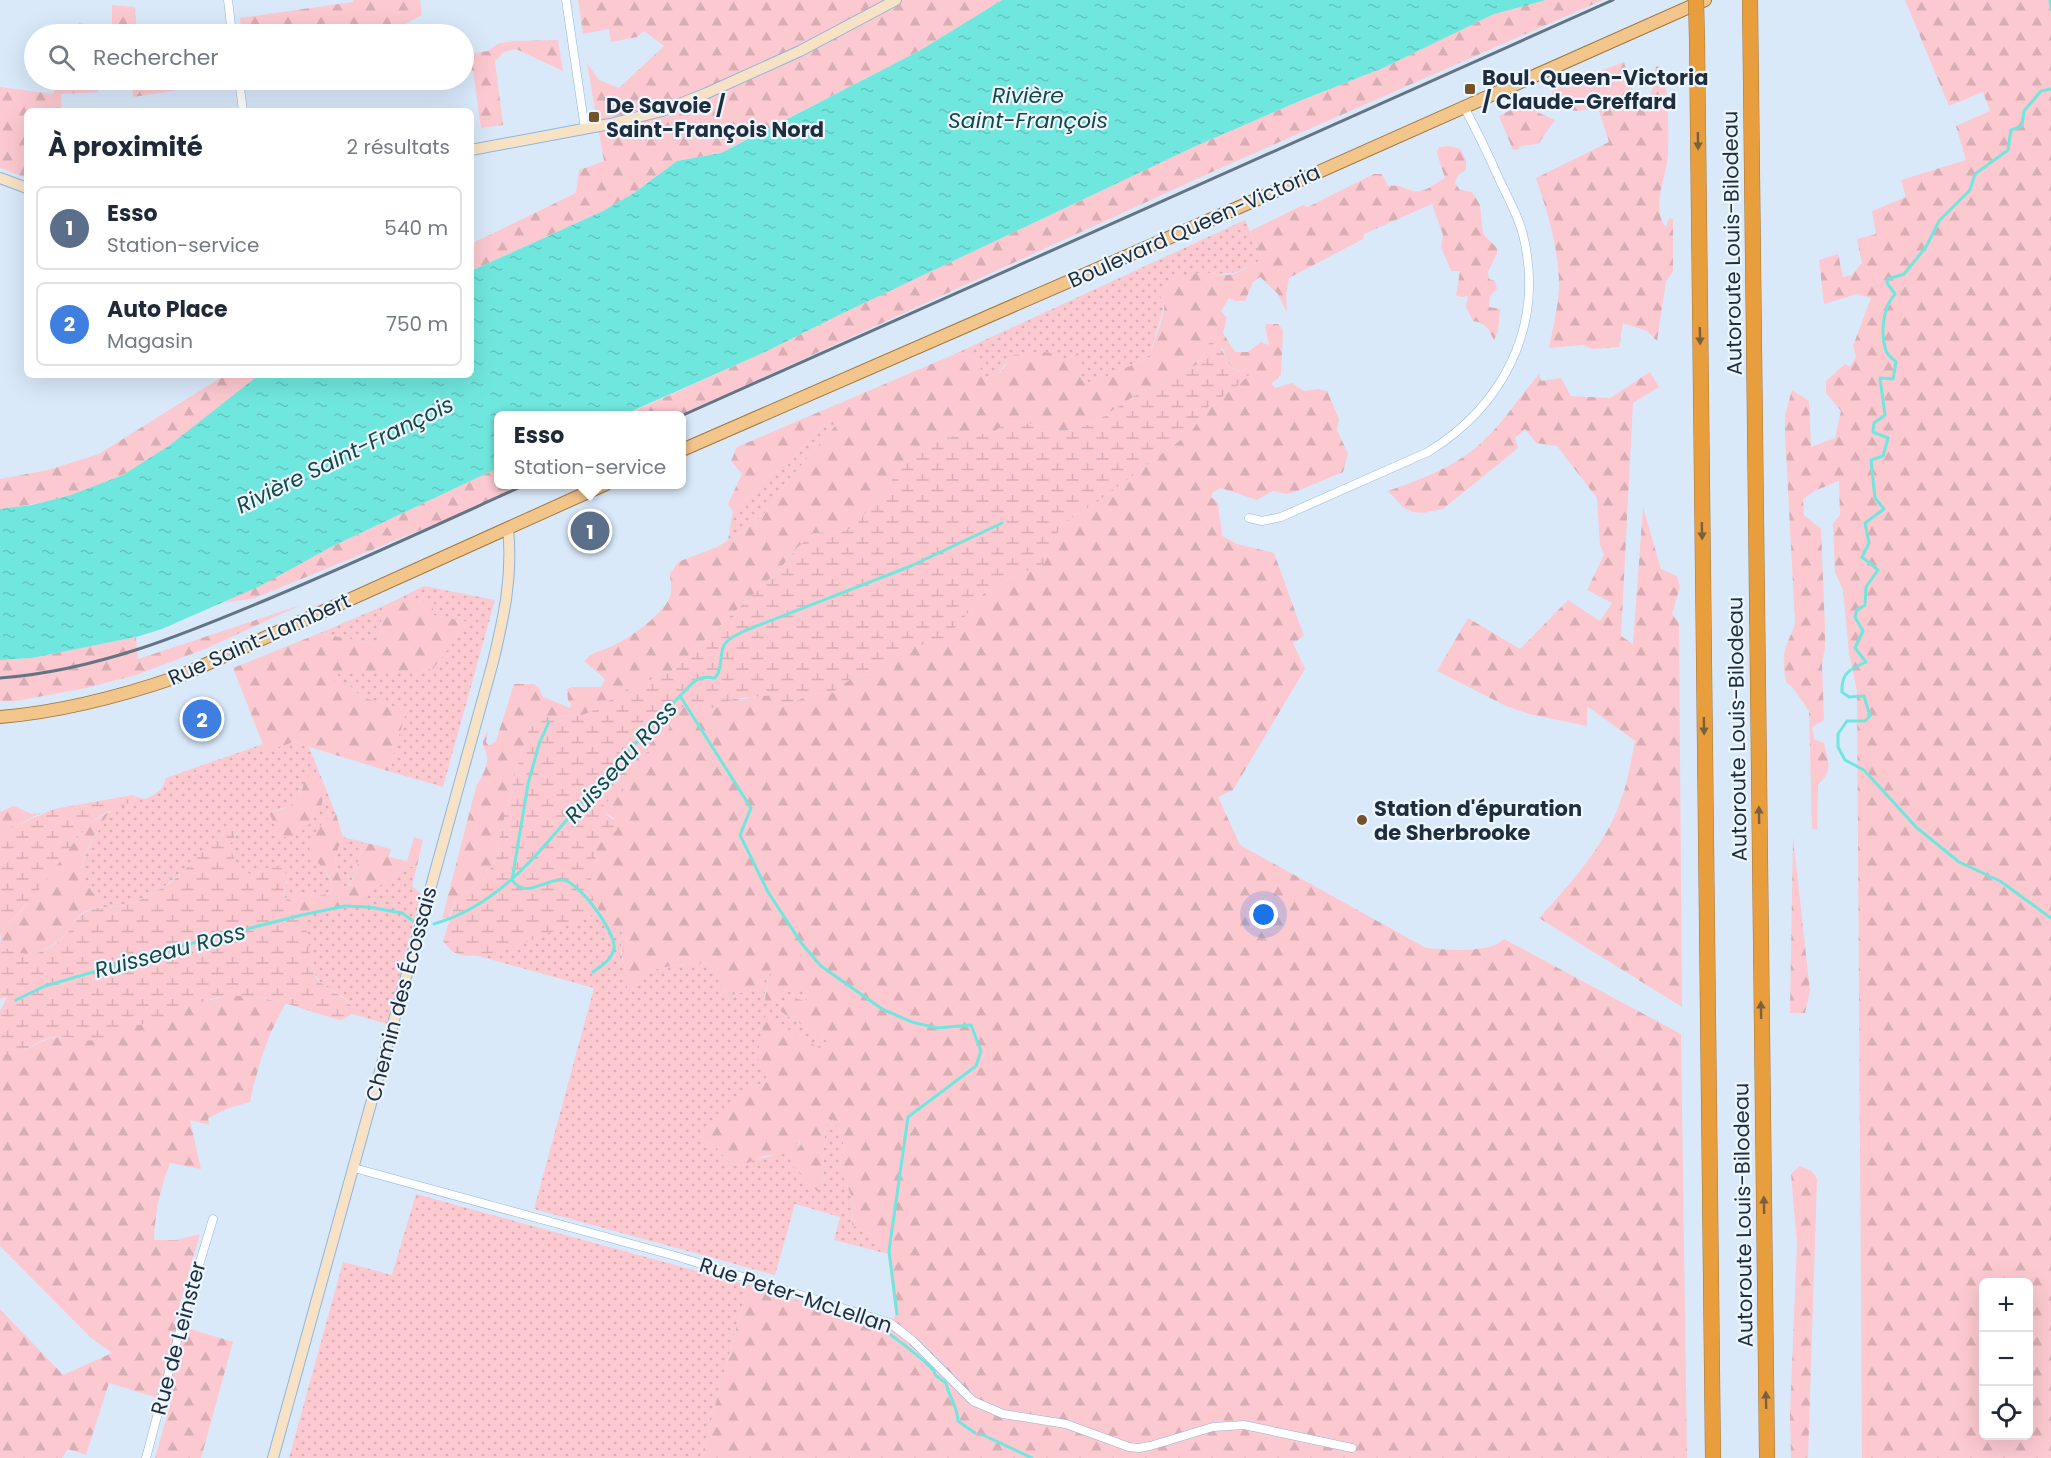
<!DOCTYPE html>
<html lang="fr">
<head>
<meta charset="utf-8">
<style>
  :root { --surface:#fff; --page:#f2f2f3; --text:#1f2937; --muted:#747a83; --line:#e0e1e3; --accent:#db2777 }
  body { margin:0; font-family:Poppins,sans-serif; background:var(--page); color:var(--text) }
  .controls { position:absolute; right:18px; bottom:18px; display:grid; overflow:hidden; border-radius:9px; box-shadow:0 6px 24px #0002 }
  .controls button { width:54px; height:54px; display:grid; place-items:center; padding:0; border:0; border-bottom:2px solid var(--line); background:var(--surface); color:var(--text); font:30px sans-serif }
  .you { position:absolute; left:1264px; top:915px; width:21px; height:21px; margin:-15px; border:4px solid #fff; border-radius:50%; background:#1a73e8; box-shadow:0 0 0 9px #1a73e833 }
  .badge { display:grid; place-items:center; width:39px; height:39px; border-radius:50%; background:var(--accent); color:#fff; font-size:20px; font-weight:700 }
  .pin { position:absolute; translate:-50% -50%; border:3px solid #fff; box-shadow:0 2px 6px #0006 }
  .popup { position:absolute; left:494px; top:411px; width:192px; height:78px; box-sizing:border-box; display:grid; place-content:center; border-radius:9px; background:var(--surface); filter:drop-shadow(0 2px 4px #0005); font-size:20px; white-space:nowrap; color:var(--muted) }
  .popup b { font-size:22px; color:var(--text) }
  .popup::after { content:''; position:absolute; left:50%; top:100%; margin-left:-12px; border:12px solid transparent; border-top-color:var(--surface) }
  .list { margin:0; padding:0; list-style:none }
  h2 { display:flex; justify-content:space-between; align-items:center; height:78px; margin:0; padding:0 24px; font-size:26px }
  h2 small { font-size:20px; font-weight:400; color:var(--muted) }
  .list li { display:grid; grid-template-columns:39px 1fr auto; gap:18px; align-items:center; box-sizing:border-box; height:84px; margin:0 12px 12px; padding:0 12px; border:2px solid var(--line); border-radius:9px }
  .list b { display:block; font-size:22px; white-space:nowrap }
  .list p { margin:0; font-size:20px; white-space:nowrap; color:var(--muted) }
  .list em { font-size:20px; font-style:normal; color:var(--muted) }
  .icon { flex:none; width:33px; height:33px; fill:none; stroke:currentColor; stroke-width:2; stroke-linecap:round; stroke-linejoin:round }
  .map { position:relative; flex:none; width:2051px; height:1458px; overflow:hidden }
  .search { position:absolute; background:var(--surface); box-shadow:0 6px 24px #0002; left:24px; top:24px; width:450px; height:66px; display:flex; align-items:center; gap:15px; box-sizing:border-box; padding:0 21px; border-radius:33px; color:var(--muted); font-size:22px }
  .panel { position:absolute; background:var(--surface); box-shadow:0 6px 24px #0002; left:24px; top:108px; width:450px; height:270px; border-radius:9px }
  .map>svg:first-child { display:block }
  .grass { fill:url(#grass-dots); fill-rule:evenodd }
  .forest { fill:url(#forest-firs); fill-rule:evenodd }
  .wetland { fill:url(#wetland-marsh) }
  .water { fill:url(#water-ripples) }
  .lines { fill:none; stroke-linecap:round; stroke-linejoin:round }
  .stream { stroke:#70e7de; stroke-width:3 }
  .street-casing { stroke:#8eb6dd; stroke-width:9 }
  .secondary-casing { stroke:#8eb6dd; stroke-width:12 }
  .primary-casing { stroke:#a2773e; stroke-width:14 }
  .highway-casing { stroke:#a2773e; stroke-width:16 }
  .street { stroke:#fff; stroke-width:8 }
  .secondary { stroke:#f8e2c5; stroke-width:10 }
  .primary { stroke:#f2c58b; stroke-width:12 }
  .highway { stroke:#e99e3e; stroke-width:15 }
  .rail { stroke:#657485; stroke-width:3 }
  .highway-bridge-casing { stroke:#a2773e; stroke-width:16; stroke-linecap:butt }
  .highway-bridge { stroke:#e99e3e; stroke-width:15 }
  .oneway { fill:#7a603e }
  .poi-dot { fill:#74522a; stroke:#edf6fe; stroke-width:2 }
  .labels { text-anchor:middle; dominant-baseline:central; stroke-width:4.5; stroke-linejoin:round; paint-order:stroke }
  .poi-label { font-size:21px; font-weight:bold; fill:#1f2e3e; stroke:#edf6fe; text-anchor:start }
  .street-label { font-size:21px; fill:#1f2e3e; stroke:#edf6fe }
  .water-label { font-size:22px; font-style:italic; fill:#144a46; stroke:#edf6fe }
</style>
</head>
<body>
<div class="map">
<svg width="2051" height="1458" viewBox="0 0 2051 1458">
  <defs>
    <pattern id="grass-dots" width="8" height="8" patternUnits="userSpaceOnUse" patternTransform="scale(1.5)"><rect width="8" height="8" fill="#fcc9d0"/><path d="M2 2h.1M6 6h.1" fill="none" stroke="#d8adb4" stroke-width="1.8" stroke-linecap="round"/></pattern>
    <pattern id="forest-firs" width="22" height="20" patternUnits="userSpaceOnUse" patternTransform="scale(1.5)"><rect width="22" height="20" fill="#fcc9d0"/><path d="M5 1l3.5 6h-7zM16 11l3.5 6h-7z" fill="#d8adb4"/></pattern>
    <pattern id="wetland-marsh" width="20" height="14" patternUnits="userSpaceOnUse" patternTransform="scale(1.5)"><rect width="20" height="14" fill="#fcc9d0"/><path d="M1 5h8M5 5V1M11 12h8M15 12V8" fill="none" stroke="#d8adb4"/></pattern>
    <pattern id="water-ripples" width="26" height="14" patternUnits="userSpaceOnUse" patternTransform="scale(1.5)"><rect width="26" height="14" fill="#70e7de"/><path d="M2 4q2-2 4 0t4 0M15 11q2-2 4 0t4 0" fill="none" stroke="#61c6c0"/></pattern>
  </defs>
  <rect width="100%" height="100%" fill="#d9e9fa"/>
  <path class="grass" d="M1245 220 1262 259C1240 274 1229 275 1203 273L1164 303C1161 322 1153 339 1150 357L1092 383 1081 380 1077 353 1064 359 1005 364 995 379 987 380 974 358 965 353 948 357Z
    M824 424 836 425 785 484 767 511 751 526 728 540 733 511 771 474 786 466Z
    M424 586 495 600 443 787 388 771 406 710 361 697 348 684H334V673L433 669 467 622 432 615 433 604 400 598Z
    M383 606 378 645 320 633Z
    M292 742 309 747 336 814H330L323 868C329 877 335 883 329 893L318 896 299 894 291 900 285 898 284 891 287 881 268 868 252 875C237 868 233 860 230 844L238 832 223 834 183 872 158 891 128 905 108 907C77 883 76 867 96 834 100 828 103 820 108 814 115 806 128 805 136 797L145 799C156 794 163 791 166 778L263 744 266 751ZM305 779 324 800 318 810 269 812C296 805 297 807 305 779Z
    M343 837 363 842 356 872 348 886H344C333 866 333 856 343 837Z
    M417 866 412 886 421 894 387 1024 352 1014C354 994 327 993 318 979 306 961 310 935 302 915L345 906 369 907 365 896 369 888 381 885 402 868Z
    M599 912 608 931H622L621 953 627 977V988L632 990C638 984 644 974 652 971 661 966 703 961 711 965 720 970 721 982 723 990L731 995 761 988 771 967V977L764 995 800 986 809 1003 791 997 777 1009 827 1041 821 1049 766 1076 768 1081 750 1088 699 1139 715 1146 730 1163 740 1166 751 1160 773 1156 798 1140 822 1189 825 1128 827 1119H832L841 1131 844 1148 840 1165 853 1201 852 1225 875 1236 888 1254 834 1240 840 1217 795 1204 775 1275 534 1209 594 988 475 955C518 947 559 928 599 912Z
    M416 1194 748 1285 701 1458H289L343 1262 392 1275Z"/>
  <path class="forest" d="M353 0H420L422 15 400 27V34H358L356 24 281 34H242L240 18 353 2Z
    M578 0H1002L919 51 720 153 677 161 634 193 603 211 471 271V244L576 193 579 170 604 161 587 63 599 80 619 88 664 46 644 31 637 37 611 42 609 29 583 34Z
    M1546 0H1603L1223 167 681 415 623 416 765 352 839 315 1198 145 1302 100 1383 68 1494 14Z
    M1905 0H2051V1458H1862L1857 691 1849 653 1843 590 1835 572 1833 523 1840 515 1839 481 1814 491 1803 499 1804 515 1821 529 1825 629V648L1822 663 1824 720 1812 727 1814 739 1824 743C1828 764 1834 769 1818 785L1817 830 1812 829 1809 711 1793 688 1786 682C1785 674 1783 664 1784 656 1785 644 1793 634 1795 622L1785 433V415L1792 390 1809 401 1811 447 1835 438 1841 411 1826 393V381L1845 364 1850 367 1856 357 1853 346 1871 298 1857 294 1824 304 1819 260 1838 254 1843 277 1852 275 1862 263 1857 239 1876 234 1872 211 1906 197 1901 180 1966 160 1956 126 1990 111 1983 92 1949 106ZM1984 1282H2028V1436H1984Z
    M112 5 135 7 137 34H75L79 22 112 34Z
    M558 40 563 71 516 49 504 52 495 61 503 125 481 128 473 71 464 72V55L488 51 499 43 515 41Z
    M1624 62 1636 104H1641C1655 95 1654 81 1656 66L1664 69C1668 97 1669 126 1668 154 1667 175 1650 209 1666 227L1669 218 1673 219V272L1666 281 1657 341 1647 331 1623 323 1619 347 1592 349 1583 345 1549 348C1553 327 1559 304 1559 283 1558 246 1548 213 1536 178L1609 142 1599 111 1595 109 1577 111 1556 108 1552 93 1555 88Z
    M58 80H98V92L61 94 62 111H27V178L0 168V87L53 94Z
    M132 80H218V84L133 97Z
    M1531 100 1542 103 1535 107 1537 112 1555 120 1538 144 1521 146 1518 150H1513L1499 116Z
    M1450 146 1460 149 1466 160V170L1458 175 1455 183 1460 190 1472 192 1480 205 1483 234 1497 248V253L1488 272 1489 279 1495 281 1497 289 1490 296 1489 307 1500 309 1498 331 1494 340C1488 328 1486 323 1473 321L1466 307 1468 296 1461 297 1456 295 1460 271H1451L1441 247 1443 235 1432 204 1364 234 1363 239 1289 278 1286 295 1287 313 1278 294 1260 277 1253 282 1245 301H1235L1229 298 1221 311 1227 318 1223 333 1235 352H1248L1261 342 1269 345 1265 328 1266 324H1278L1283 330 1281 375 1271 384 1275 388 1292 383 1304 391 1318 389 1327 391 1339 419 1337 430 1348 454 1343 472 1295 492 1287 494 1273 491 1257 500 1221 488 1213 492 1211 497 1218 503 1222 536 1237 544 1274 553 1304 636 1293 643 1305 669 1233 790 1218 797 1240 845 1426 948C1447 950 1489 954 1504 939L1681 1034 1687 1458H701L748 1285 823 1308 890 1333 895 1314 888 1254 875 1236 852 1225 853 1201 840 1165 844 1148 841 1131 832 1119H827L825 1128 822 1189 817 1191 792 1165 794 1153 801 1145 799 1140 786 1154 764 1156 740 1166 730 1163 715 1146 699 1139 750 1088 768 1081 757 1056 765 1016 821 1049 827 1041 777 1009 791 997 808 1002 800 986 766 1004C763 991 772 981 771 968L761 988 731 995 723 990C721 982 720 970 711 965 703 961 661 966 652 971 644 974 638 984 632 990L627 988C627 969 618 950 622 931H608L593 898 590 887 592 874 596 864 595 845 606 839 614 818 603 812 604 804C617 795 626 773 624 757L651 747 646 737 652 731H660L671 712 678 707 715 708 733 699H743L767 694 774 696 777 707 815 694 832 693 853 677 872 674 889 658 907 648 941 640 960 623 983 594 1010 578 1044 564 1062 523 1096 503 1190 433 1209 406 1251 372C1232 372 1228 366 1223 349L1209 343 1198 364 1136 395 1095 422 1075 430 1061 431 1033 424 1009 421 991 434H962L933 442 911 456 857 524 846 531 814 533 797 548 778 571 671 672 629 688 591 712 579 716 542 717 530 726 516 771 493 864 484 879 456 900 449 917 442 919 476 787C480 779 488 768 487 758 486 744 478 747 488 730L486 742 489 746 496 741 514 684H534L539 688 543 697 570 708 571 704 568 700 567 689 572 687H601L605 679 584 661C592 652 597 652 608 648 626 641 667 613 671 593 672 587 670 579 670 574L678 562 717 547 751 526 767 511 785 484 836 425 824 424 786 466 771 474 733 511 728 504 742 474 731 461 737 447 948 357 965 353 974 358 987 380 995 379 1013 355C1031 353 1048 348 1064 359L1078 353 1081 380 1092 383 1150 357C1152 345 1166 314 1164 303 1164 302 1159 295 1159 294 1167 279 1187 273 1204 273 1211 273 1220 275 1228 275 1240 273 1252 266 1262 259L1250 231 1303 205 1308 207 1374 174H1382L1388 186C1399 184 1403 188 1413 191 1423 194 1436 183 1445 178L1437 153 1439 147Z
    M1650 372 1659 387 1633 403 1621 636 1633 644 1643 507 1661 569 1677 576 1680 587 1672 614 1679 623 1682 1007 1539 918C1569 886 1607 843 1621 800 1628 782 1631 760 1635 741L1587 706V726L1529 714 1506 706 1437 671 1468 618 1520 649 1568 600 1600 621 1612 603 1587 590 1604 555 1600 545 1597 498 1557 446 1536 443 1525 429 1515 438 1518 448 1443 509 1422 513 1412 512 1403 507 1388 491C1420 480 1457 466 1482 442 1504 422 1520 396 1539 374L1541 381 1561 378 1571 396 1610 398Z
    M225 375H259C217 410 172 447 124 474 88 494 41 504 0 509V479L48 470 99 454Z
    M498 468V484L530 485 255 598 223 603 331 547Z
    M400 598 434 604 432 615 468 622 433 669 334 674V684H348L361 697 407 710 388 771 293 742 266 752 233 668 320 633 378 645 383 606Z
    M301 605 205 649 136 675 86 688 16 701H0V660L32 658 136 637 138 659Z
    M310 775C340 786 314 829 293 836 289 838 284 837 279 836L269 812C287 809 297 806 303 787 304 781 305 779 310 775Z
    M14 806 32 814 41 813 15 826 0 830V812Z
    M109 812C86 851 64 872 108 907 98 907 90 908 81 914 75 919 72 928 67 933 46 954 25 962 0 944L2 931 23 909 78 837 93 821Z
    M330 814H336L343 837C333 857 333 866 344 886H349L356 872 363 842 391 849 389 857 407 861 414 837 423 840 417 866 402 868 381 885 369 888 366 896 369 902V907L345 906 302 915 299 908 291 900 298 894 318 896 329 893C342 872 303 861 310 842 313 833 324 822 330 814Z
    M1793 836 1810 991 1805 1013H1790Z
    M231 995 251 996 286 1003C267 1035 258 1066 250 1102L229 1108 208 1118 209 1125 190 1120 201 1169 170 1163C160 1189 155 1212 154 1240H176L200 1234 174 1324 233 1342 201 1458H155L171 1402 109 1383 86 1455 68 1449 62 1458H0V1309L63 1375 112 1353 91 1338 0 1246V1053C26 1058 38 1037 61 1037Z
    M1800 1166 1812 1171 1817 1179 1808 1458H1791L1790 1414 1797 1243 1791 1174Z"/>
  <path class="wetland" d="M1215 342C1232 357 1221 373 1252 372L1241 383 1209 406 1190 433 1096 503 1062 523 1044 564 1010 578 983 594 960 623 941 641 907 648 889 658 872 674 853 677 832 693 815 694 777 707 774 696C768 695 736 698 731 700 725 702 720 707 713 708 699 710 683 703 671 712L669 731 665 734 660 731H652L646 737 651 747 649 753C640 757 633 753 624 757L628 778 625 789 604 804 603 812 618 823 617 830 606 839 595 845 596 864 592 874 590 887 593 898 599 912C568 924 492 962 461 955 453 953 448 948 443 941L456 900 484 879 493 864 516 771 530 726 542 717 579 716 591 712 629 688 671 672 778 571 797 548 814 533 846 531 857 524 911 456 933 442 962 434H991L1009 421 1033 424 1061 431 1075 430 1095 422 1136 395 1198 364 1209 343Z
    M133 795 136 797 131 802 101 815 93 821 78 837 36 894 2 931 0 937V830L15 826 54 809Z
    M233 828 238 831 230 844C233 860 237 868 252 875L268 868 279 866 287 874C287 882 283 889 285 898 315 905 303 959 318 980 326 990 376 1009 340 1020 298 1009 258 989 214 998L99 1040C84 1043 68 1034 53 1037 33 1041 23 1058 0 1053V1011L7 997 0 999V944C25 962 49 954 68 932 74 924 77 916 86 912 98 905 113 908 126 905 136 903 147 896 156 892 186 876 204 844 233 828Z"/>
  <path class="water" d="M1002 0H1546L1494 14 1383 68 1302 100 1198 145 839 315 765 352 623 415 498 416V468L331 547 260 586 162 629 136 637 32 658 0 660V509L32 505 71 495 123 475 170 445 259 375H471V271L603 211 634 193 677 161 721 153 919 51Z"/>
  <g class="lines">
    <path class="stream" d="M2050 0 2051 9
      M2051 89 2041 91 2024 111 2022 126 2011 130 2008 150 1975 174 1970 190 1939 221 1926 247 1904 274 1888 279 1887 283 1895 294C1883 307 1880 333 1886 351 1888 355 1892 358 1896 362L1893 379 1880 378 1885 415 1874 423 1873 432 1888 438 1883 456 1871 460 1875 498 1884 509 1865 523 1869 543 1862 557 1878 570 1866 587 1865 605 1857 610 1855 617 1863 631 1855 648 1866 662C1850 669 1841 673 1842 692L1849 697 1864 696 1870 716 1865 721H1847L1838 734V747L1845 760 1864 770 1916 827 1959 862 2000 881 2051 918
      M680 696C692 684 696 674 715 678 723 669 719 656 724 645 728 638 737 635 744 631L911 566 1002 523
      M549 722 539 744 528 784 512 880C526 900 545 878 563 880 579 882 616 932 614 948 612 960 602 965 593 972
      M434 924C504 904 543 846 589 794 619 760 650 728 680 696L751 808 740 835 768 892 802 944 821 966 882 1009 912 1022 937 1028 971 1025 981 1051 976 1066 908 1117 889 1251 897 1314
      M16 1000 45 986 207 939 302 915 345 906 369 907 402 913 413 921
      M891 1335C907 1347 921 1357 934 1371L935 1375 946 1383C949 1398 957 1404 958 1421L975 1433
      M981 1434 1032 1458"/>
    <defs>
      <path id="street" d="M228 0 232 34
        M566 0 585 129
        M239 80 243 111
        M1249 518 1262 521 1281 517 1428 452C1503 406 1544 327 1524 239 1520 219 1509 200 1500 181 1489 156 1477 131 1464 107
        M354 1168 679 1257 890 1323 912 1340 973 1401 1003 1414 1066 1424 1129 1447 1139 1448 1150 1446 1213 1427 1244 1425 1352 1448
        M146 1458 185 1311 213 1219"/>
      <path id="secondary" d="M471 150 610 124 662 111 707 93 800 51 896 0
        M0 178 27 188
        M273 1458 493 662C504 616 513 576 508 528"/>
      <path id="primary" d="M682 450 1260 198 1705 0
        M0 717C62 712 122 696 180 676L606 484"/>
      <path id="highway" d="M1750 0 1767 1458
        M1697 40 1713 1458"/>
    </defs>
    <use href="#street" class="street-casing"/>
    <use href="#secondary" class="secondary-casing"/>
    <use href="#primary" class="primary-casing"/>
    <use href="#highway" class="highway-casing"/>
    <use href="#street" class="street"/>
    <use href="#secondary" class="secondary"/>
    <use href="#primary" class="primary"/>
    <use href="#highway" class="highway"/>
    <path class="rail" d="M681 416 1613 0
      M0 678C96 671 185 634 273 597 359 561 443 522 527 484"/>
    <defs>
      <path id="highway-bridge" d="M1696 0 1697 40"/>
    </defs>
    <use href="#highway-bridge" class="highway-bridge-casing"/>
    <use href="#highway-bridge" class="highway-bridge"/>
  </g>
  <defs><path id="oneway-solid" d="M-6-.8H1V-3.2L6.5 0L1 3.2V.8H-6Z" transform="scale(1.5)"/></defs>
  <g class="oneway">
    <use href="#oneway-solid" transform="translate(1698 141) rotate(89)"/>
    <use href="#oneway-solid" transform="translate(1700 336) rotate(89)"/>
    <use href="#oneway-solid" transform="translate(1702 531) rotate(89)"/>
    <use href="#oneway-solid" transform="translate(1704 726) rotate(89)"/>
    <use href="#oneway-solid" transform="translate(1759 815) rotate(-91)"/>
    <use href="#oneway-solid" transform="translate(1761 1010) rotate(-91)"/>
    <use href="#oneway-solid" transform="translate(1764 1205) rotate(-91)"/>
    <use href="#oneway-solid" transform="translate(1766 1400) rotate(-91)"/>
  </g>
  <g class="poi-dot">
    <rect x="1464" y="83" width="12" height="12" rx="3"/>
    <rect x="588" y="111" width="12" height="12" rx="3"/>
    <circle cx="1362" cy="820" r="6"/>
  </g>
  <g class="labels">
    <g class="poi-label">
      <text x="1482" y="77">Boul. Queen-Victoria<tspan x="1482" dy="24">/ Claude-Greffard</tspan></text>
      <text x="606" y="105">De Savoie /<tspan x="606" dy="24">Saint-François Nord</tspan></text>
      <text x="1374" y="808">Station d'épuration<tspan x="1374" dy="24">de Sherbrooke</tspan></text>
    </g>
    <g class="street-label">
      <text transform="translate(1194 226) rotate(-24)">Boulevard Queen-Victoria</text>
      <text transform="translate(1732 243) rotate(-91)">Autoroute Louis-Bilodeau</text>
      <text transform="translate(259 639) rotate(-24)">Rue Saint-Lambert</text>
      <text transform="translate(1737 729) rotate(-91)">Autoroute Louis-Bilodeau</text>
      <text transform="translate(401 994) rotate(-75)">Chemin des Écossais</text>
      <text transform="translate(1743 1215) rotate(-91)">Autoroute Louis-Bilodeau</text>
      <text transform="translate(796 1295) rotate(18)">Rue Peter-McLellan</text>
      <text transform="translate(178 1338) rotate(-75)">Rue de Leinster</text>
    </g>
    <g class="water-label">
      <text x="1028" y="95">Rivière<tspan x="1028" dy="25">Saint-François</tspan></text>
      <text transform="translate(345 455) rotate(-26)">Rivière Saint-François</text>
      <text transform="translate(621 762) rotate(-48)">Ruisseau Ross</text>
      <text transform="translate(170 951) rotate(-15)">Ruisseau Ross</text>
    </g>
  </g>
</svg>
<div class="controls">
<button>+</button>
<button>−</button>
<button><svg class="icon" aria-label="locate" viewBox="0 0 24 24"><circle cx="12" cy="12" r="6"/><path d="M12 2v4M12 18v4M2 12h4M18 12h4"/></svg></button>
</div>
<div class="you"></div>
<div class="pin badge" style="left:590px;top:531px;background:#5c6f8a">1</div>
<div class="popup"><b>Esso</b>Station-service</div>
<div class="pin badge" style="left:202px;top:719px;background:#3f7fe0">2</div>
<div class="search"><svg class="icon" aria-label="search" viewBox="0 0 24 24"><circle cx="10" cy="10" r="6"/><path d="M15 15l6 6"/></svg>Rechercher</div>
<section class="panel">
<h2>À proximité<small>2 résultats</small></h2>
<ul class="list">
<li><span class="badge" style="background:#5c6f8a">1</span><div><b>Esso</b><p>Station-service</p></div><em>540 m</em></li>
<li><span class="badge" style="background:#3f7fe0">2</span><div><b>Auto Place</b><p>Magasin</p></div><em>750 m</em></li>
</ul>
</section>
</div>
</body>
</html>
